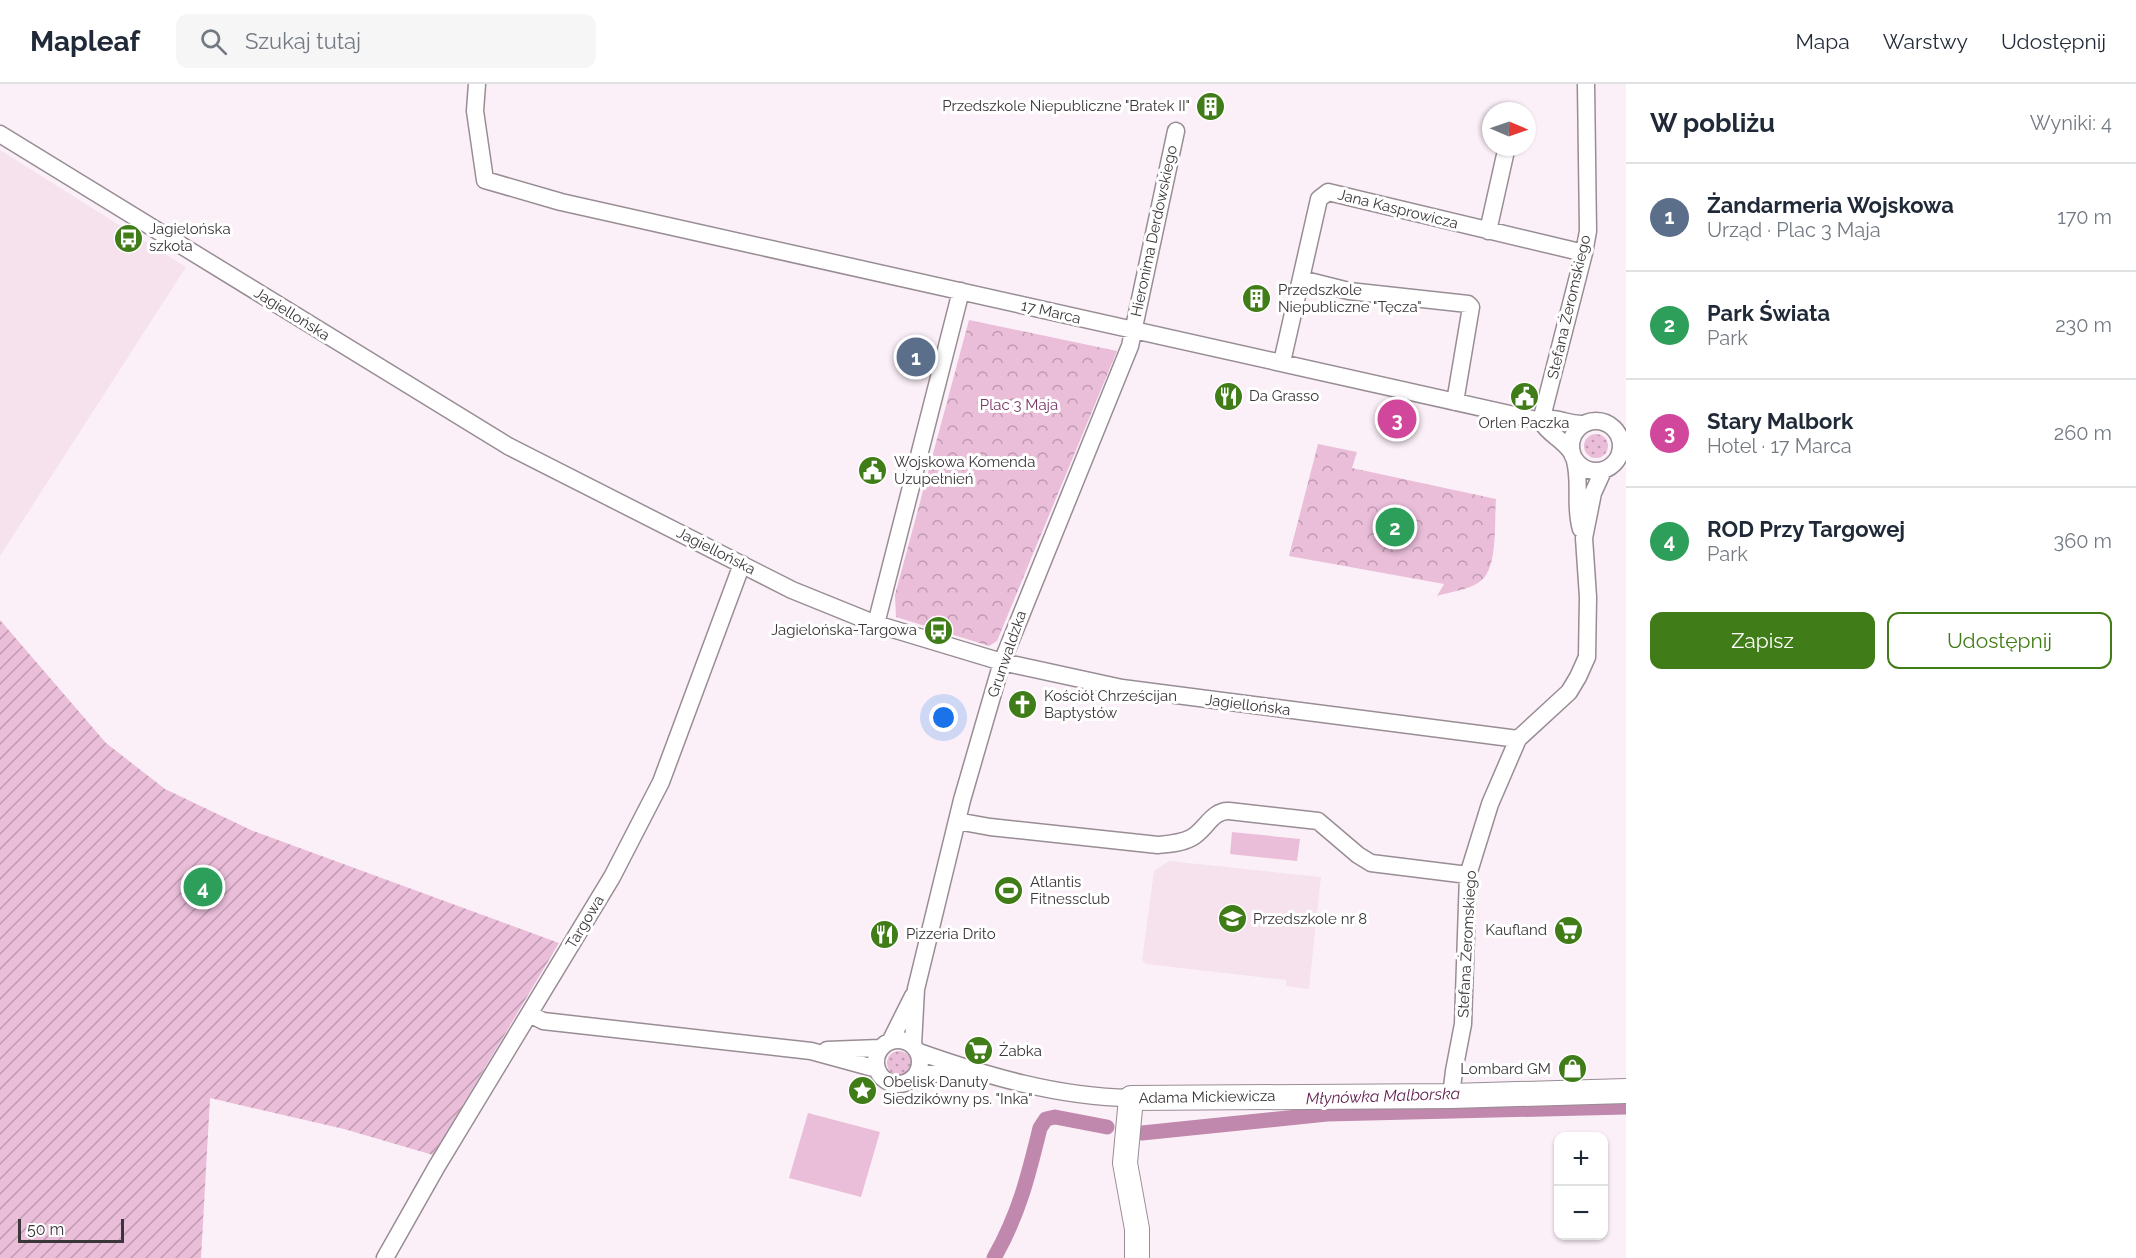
<!DOCTYPE html>
<html lang="pl">
<head>
<meta charset="utf-8">
<style>
  :root { --surface:#fff; --page:#f6f6f7; --text:#1f2937; --muted:#747a83; --line:#e0e1e3; --accent:#407c17 }
  body { margin:0; font-family:Raleway,sans-serif; background:var(--page); color:var(--text) }
  .controls { position:absolute; right:18px; bottom:18px; display:grid; overflow:hidden; border-radius:12px; box-shadow:0 2px 4px #0004 }
  .controls button { width:54px; height:54px; display:grid; place-items:center; padding:0; border:0; border-bottom:2px solid var(--line); background:var(--surface); color:var(--text); font:30px sans-serif }
  .compass { position:absolute; left:1482px; top:18px; width:54px; height:54px; border-radius:50%; background:var(--surface); box-shadow:0 2px 4px #0004; rotate:92deg }
  .scale { position:absolute; left:18px; bottom:15px; width:106px; box-sizing:border-box; padding-left:6px; border:3px solid #3b3639; border-top:0; font-size:16px; line-height:21px; white-space:nowrap; color:#3b3639; -webkit-text-stroke:4px #fff; paint-order:stroke }
  .you { position:absolute; left:944px; top:634px; width:21px; height:21px; margin:-15px; border:4px solid #fff; border-radius:50%; background:#1a73e8; box-shadow:0 0 0 9px #1a73e833 }
  .badge { display:grid; place-items:center; width:39px; height:39px; border-radius:50%; background:var(--accent); color:#fff; font-size:20px; font-weight:700 }
  .pin { position:absolute; translate:-50% -50%; border:3px solid #fff; box-shadow:0 2px 6px #0006 }
  .list { margin:0; padding:0; list-style:none }
  h2 { display:flex; justify-content:space-between; align-items:center; height:78px; margin:0; padding:0 24px; font-size:26px }
  h2 small { font-size:20px; font-weight:400; color:var(--muted) }
  .list li { display:grid; grid-template-columns:39px 1fr auto; gap:18px; align-items:center; box-sizing:border-box; height:108px; padding:0 24px; border-top:2px solid var(--line) }
  .list b { display:block; font-size:22px; white-space:nowrap }
  .list p { margin:0; font-size:20px; white-space:nowrap; color:var(--muted) }
  .list em { font-size:20px; font-style:normal; color:var(--muted) }
  .actions { display:flex; gap:12px; padding:18px 24px }
  .actions a { flex:1; padding:14px 0; border:2px solid var(--accent); border-radius:12px; text-align:center; font-size:21px; color:var(--accent) }
  .actions .main { background:var(--accent); color:#fff }
  .icon { flex:none; width:33px; height:33px; fill:none; stroke:currentColor; stroke-width:2; stroke-linecap:round; stroke-linejoin:round }
  .map { position:relative; flex:none; width:1626px; height:1174px; overflow:hidden }
  header { display:flex; align-items:center; gap:36px; box-sizing:border-box; height:84px; padding:0 30px; background:var(--surface); border-bottom:2px solid var(--line) }
  header strong { font-size:28px }
  nav { display:flex; gap:33px; margin-inline-start:auto; font-size:21px }
  .search { width:420px; height:54px; background:var(--page); display:flex; align-items:center; gap:15px; box-sizing:border-box; padding:0 21px; border-radius:12px; color:var(--muted); font-size:22px }
  main { display:flex }
  aside { flex:1; background:var(--surface) }
  .map>svg:first-child { display:block }
  .built { fill:#f5e2ed }
  .grass { fill:url(#grass-dots) }
  .forest { fill:url(#forest-crowns) }
  .garden { fill:url(#garden-furrows) }
  .pitch { fill:#eabdd9 }
  .lines { fill:none; stroke-linecap:round; stroke-linejoin:round }
  .canal { stroke:#c088ac; stroke-width:15 }
  .street-casing { stroke:#988d94; stroke-width:19 }
  .secondary-casing { stroke:#988d94; stroke-width:26 }
  .street { stroke:#fff; stroke-width:16 }
  .secondary { stroke:#fff; stroke-width:24 }
  .labels { text-anchor:middle; dominant-baseline:central; stroke-width:6; stroke-linejoin:round; paint-order:stroke }
  .poi-label { font-size:15px; fill:#3b3639; stroke:#fff; text-anchor:start }
  .street-label { font-size:15px; fill:#3b3639; stroke:#fff }
  .park-label { font-size:15px; fill:#7a3666; stroke:#fff }
  .water-label { font-size:16px; font-style:italic; fill:#611e4f; stroke:#fff }
</style>
</head>
<body>
<header>
<strong>Mapleaf</strong>
<div class="search"><svg class="icon" aria-label="search" viewBox="0 0 24 24"><circle cx="10" cy="10" r="6"/><path d="M15 15l6 6"/></svg>Szukaj tutaj</div>
<nav><a>Mapa</a><a>Warstwy</a><a>Udostępnij</a></nav>
</header>
<main>
<div class="map">
<svg width="1626" height="1174" viewBox="0 0 1626 1174">
  <defs>
    <pattern id="grass-dots" width="8" height="8" patternUnits="userSpaceOnUse" patternTransform="scale(1.5)"><rect width="8" height="8" fill="#eabdd9"/><path d="M2 2h.1M6 6h.1" fill="none" stroke="#bf9ab1" stroke-width="1.8" stroke-linecap="round"/></pattern>
    <pattern id="forest-crowns" width="20" height="18" patternUnits="userSpaceOnUse" patternTransform="scale(1.5)"><rect width="20" height="18" fill="#eabdd9"/><path d="M2 6a3 3 0 1 1 6 0M12 15a3 3 0 1 1 6 0" fill="none" stroke="#bf9ab1"/></pattern>
    <pattern id="garden-furrows" width="10" height="10" patternUnits="userSpaceOnUse" patternTransform="scale(1.5)"><rect width="10" height="10" fill="#eabdd9"/><path d="M-1 1l2-2M0 10L10 0M9 11l2-2" fill="none" stroke="#bf9ab1"/></pattern>
  </defs>
  <rect width="100%" height="100%" fill="#fcf0f8"/>
  <path class="built" d="M0 66 186 183 0 472Z
    M1169 777 1321 793 1309 905 1286 902V896L1146 880 1142 876 1154 787Z"/>
  <path class="grass" d="M1584 362a12 12 0 1 1 24 0a12 12 0 1 1-24 0Z
    M887 979a12 12 0 1 1 24 0a12 12 0 1 1-24 0Z"/>
  <path class="forest" d="M969 236 1117 267 997 557 989 562 896 533 895 511Z
    M1318 360 1357 368 1352 384 1496 415C1494 437 1499 488 1478 499 1466 506 1450 508 1437 512L1444 500 1289 472Z"/>
  <path class="garden" d="M0 536 106 659 165 705 253 747 559 859 433 1071 344 1045 210 1014 201 1174H0Z"/>
  <path class="pitch" d="M1232 748 1300 755 1297 777 1230 770Z
    M808 1029 880 1048 861 1113 789 1094Z"/>
  <g class="lines">
    <path class="canal" d="M1142 1049 1327 1030 1626 1023
      M994 1174C1019 1130 1028 1093 1040 1044L1046 1035 1055 1033 1107 1043"/>
    <defs>
      <path id="street" d="M477 0 475 27 485 96 561 118 1541 337C1560 331 1564 341 1584 340
        M0 50 508 362 792 506 876 540 1002 578 1122 604 1518 655
        M1488 147 1505 71
        M1301 195 1349 207 1468 220 1471 223 1455 318
        M1282 278 1319 115 1328 108 1584 169
        M1571 362a25 25 0 1 1 50 0a25 25 0 1 1-50 0Z
        M1541 337 1584 169 1588 147 1586 0
        M1541 337C1550 352 1562 354 1572 369
        M1575 377C1581 399 1574 423 1581 445
        M876 540 961 207
        M957 737 990 743 1158 761C1169 760 1182 759 1191 754 1205 747 1212 726 1229 727L1318 737 1358 771 1371 779 1468 791
        M530 930 543 937 811 967 877 985
        M876 978a22 22 0 1 1 44 0a22 22 0 1 1-44 0Z
        M891 956 913 912
        M913 961 916 905 962 716 1002 578 1130 262 1176 47
        M827 966 880 964
        M919 968C987 992 1058 1013 1131 1014
        M916 991 965 987
        M1451 1012 1454 987 1463 940 1468 791 1490 720 1518 655 1569 608 1578 593 1587 573 1588 513 1584 454 1593 409 1603 387
        M385 1174 437 1082 612 793 661 698 742 480"/>
      <path id="secondary" d="M1137 1174V1145L1125 1079 1131 1014 1451 1012 1626 1007"/>
    </defs>
    <use href="#street" class="street-casing"/>
    <use href="#secondary" class="secondary-casing"/>
    <use href="#street" class="street"/>
    <use href="#secondary" class="secondary"/>
  </g>
  <defs>
    <symbol id="building-disc" viewBox="-11 -11 22 22"><circle r="9.5" fill="#407c17" stroke="#fff"/><path d="M-4-6H4V6H1V3H-1V6H-4ZM-2.5-4.3h1.7v1.8h-1.7ZM.8-4.3h1.7v1.8H.8ZM-2.5-1h1.7V.8h-1.7ZM.8-1h1.7V.8H.8Z" fill="#fff"/></symbol>
    <symbol id="bus-disc" viewBox="-11 -11 22 22"><circle r="9.5" fill="#407c17" stroke="#fff"/><path d="M-5-6H5V4H4V6H2V4H-2V6H-4V4H-5ZM-3.5-4V0h7V-4ZM-3.5 1.2v1.5H-2V1.2ZM2 1.2v1.5H3.5V1.2Z" fill="#fff"/></symbol>
    <symbol id="restaurant-disc" viewBox="-11 -11 22 22"><circle r="9.5" fill="#407c17" stroke="#fff"/><path d="M-5-6h1v4h1v-4h1v4h1v-4h1v5L-1.5 .5V6h-2V.5L-5-1ZM5-6V6H3V1.5H1.5Q1.5-4 5-6Z" fill="#fff"/></symbol>
    <symbol id="civic-disc" viewBox="-11 -11 22 22"><circle r="9.5" fill="#407c17" stroke="#fff"/><path d="M-.6-6.5H3V-4.5H.6V-3L4-1V1h2V6H-6V1h2V-1L-.6-3ZM-1.2 2.5V6h2.4V2.5Z" fill="#fff"/></symbol>
    <symbol id="church-disc" viewBox="-11 -11 22 22"><circle r="9.5" fill="#407c17" stroke="#fff"/><path d="M-1.2-6h2.4v3.5h3.3v2.4h-3.3V6h-2.4V-.1h-3.3v-2.4h3.3Z" fill="#fff"/></symbol>
    <symbol id="stadium-disc" viewBox="-11 -11 22 22"><circle r="9.5" fill="#407c17" stroke="#fff"/><path d="M0-5a6.5 5 0 1 0 0 10a6.5 5 0 1 0 0-10ZM-3.5-1.8h7v3.6h-7Z" fill="#fff"/></symbol>
    <symbol id="school-disc" viewBox="-11 -11 22 22"><circle r="9.5" fill="#407c17" stroke="#fff"/><path d="M0-5L7-2L0 1L-7-2ZM-4 1L0 2.5L4 1V4Q0 6-4 4Z" fill="#fff"/></symbol>
    <symbol id="supermarket-disc" viewBox="-11 -11 22 22"><circle r="9.5" fill="#407c17" stroke="#fff"/><path d="M-6-5.5h2.5l.6 2H6L4.5 2H-2.5L-4.4-4H-6ZM-1.5 3.2a1.3 1.3 0 1 0 .1 0ZM3 3.2a1.3 1.3 0 1 0 .1 0Z" fill="#fff"/></symbol>
    <symbol id="shop-disc" viewBox="-11 -11 22 22"><circle r="9.5" fill="#407c17" stroke="#fff"/><path d="M-5-2.5h2.3a2.7 3.5 0 0 1 5.4 0H5L5.5 6h-11ZM-1.5-2.5h3a1.5 2.3 0 0 0-3 0Z" fill="#fff"/></symbol>
    <symbol id="sight-disc" viewBox="-11 -11 22 22"><circle r="9.5" fill="#407c17" stroke="#fff"/><path d="M0-6L1.8-2.2L6-1.7L2.9 1.2L3.7 5.4L0 3.3L-3.7 5.4L-2.9 1.2L-6-1.7L-1.8-2.2Z" fill="#fff"/></symbol>
  </defs>
  <g fill-rule="evenodd">
    <use href="#building-disc" x="1194" y="6" width="33" height="33"/>
    <use href="#bus-disc" x="112" y="138" width="33" height="33"/>
    <use href="#building-disc" x="1240" y="198" width="33" height="33"/>
    <use href="#restaurant-disc" x="1212" y="296" width="33" height="33"/>
    <use href="#civic-disc" x="1508" y="296" width="33" height="33"/>
    <use href="#civic-disc" x="856" y="370" width="33" height="33"/>
    <use href="#bus-disc" x="922" y="530" width="33" height="33"/>
    <use href="#church-disc" x="1006" y="604" width="33" height="33"/>
    <use href="#stadium-disc" x="992" y="790" width="33" height="33"/>
    <use href="#school-disc" x="1216" y="818" width="33" height="33"/>
    <use href="#supermarket-disc" x="1552" y="830" width="33" height="33"/>
    <use href="#restaurant-disc" x="868" y="834" width="33" height="33"/>
    <use href="#supermarket-disc" x="962" y="950" width="33" height="33"/>
    <use href="#shop-disc" x="1556" y="968" width="33" height="33"/>
    <use href="#sight-disc" x="846" y="990" width="33" height="33"/>
  </g>
  <g class="labels">
    <g class="poi-label">
      <text x="1190" y="22" text-anchor="end">Przedszkole Niepubliczne "Bratek II"</text>
      <text x="149" y="145">Jagielońska<tspan x="149" dy="17">szkoła</tspan></text>
      <text x="1278" y="206">Przedszkole<tspan x="1278" dy="17">Niepubliczne "Tęcza"</tspan></text>
      <text x="1249" y="312">Da Grasso</text>
      <text x="1524" y="339" text-anchor="middle">Orlen Paczka</text>
      <text x="894" y="378">Wojskowa Komenda<tspan x="894" dy="17">Uzupełnień</tspan></text>
      <text x="917" y="546" text-anchor="end">Jagielońska-Targowa</text>
      <text x="1044" y="612">Kościół Chrześcijan<tspan x="1044" dy="17">Baptystów</tspan></text>
      <text x="1030" y="798">Atlantis<tspan x="1030" dy="17">Fitnessclub</tspan></text>
      <text x="1253" y="835">Przedszkole nr 8</text>
      <text x="1547" y="846" text-anchor="end">Kaufland</text>
      <text x="906" y="850">Pizzeria Drito</text>
      <text x="999" y="967">Żabka</text>
      <text x="1551" y="985" text-anchor="end">Lombard GM</text>
      <text x="883" y="998">Obelisk Danuty<tspan x="883" dy="17">Siedzikówny ps. "Inka"</tspan></text>
    </g>
    <g class="street-label">
      <text transform="translate(1398 125) rotate(14)">Jana Kasprowicza</text>
      <text transform="translate(1154 147) rotate(-78)">Hieronima Derdowskiego</text>
      <text transform="translate(1569 223) rotate(-77)">Stefana Żeromskiego</text>
      <text transform="translate(1051 228) rotate(13)">17 Marca</text>
      <text transform="translate(292 230) rotate(32)">Jagiellońska</text>
      <text transform="translate(716 467) rotate(27)">Jagiellońska</text>
      <text transform="translate(1007 570) rotate(-71)">Grunwaldzka</text>
      <text transform="translate(1248 621) rotate(7)">Jagiellońska</text>
      <text transform="translate(585 838) rotate(-59)">Targowa</text>
      <text transform="translate(1467 860) rotate(-87)">Stefana Żeromskiego</text>
      <text transform="translate(1207 1013) rotate(-1)">Adama Mickiewicza</text>
    </g>
    <g class="park-label">
      <text x="1019" y="321">Plac 3 Maja</text>
    </g>
    <g class="water-label">
      <text transform="translate(1383 1012) rotate(-2)">Młynówka Malborska</text>
    </g>
  </g>
</svg>
<div class="controls">
<button>+</button>
<button>−</button>
</div>
<svg class="compass" viewBox="-18 -18 36 36"><path d="M0-13l5 13h-10z" fill="#e53935"/><path d="M0 13l5-13h-10z" fill="#747a83"/></svg>
<div class="scale">50 m</div>
<div class="you"></div>
<div class="pin badge" style="left:916px;top:273px;background:#5c6f8a">1</div>
<div class="pin badge" style="left:1395px;top:443px;background:#2e9e5b">2</div>
<div class="pin badge" style="left:1397px;top:335px;background:#d1479c">3</div>
<div class="pin badge" style="left:203px;top:803px;background:#2e9e5b">4</div>
</div>
<aside>
<h2>W pobliżu<small>Wyniki: 4</small></h2>
<ul class="list">
<li><span class="badge" style="background:#5c6f8a">1</span><div><b>Żandarmeria Wojskowa</b><p>Urząd · Plac 3 Maja</p></div><em>170 m</em></li>
<li><span class="badge" style="background:#2e9e5b">2</span><div><b>Park Świata</b><p>Park</p></div><em>230 m</em></li>
<li><span class="badge" style="background:#d1479c">3</span><div><b>Stary Malbork</b><p>Hotel · 17 Marca</p></div><em>260 m</em></li>
<li><span class="badge" style="background:#2e9e5b">4</span><div><b>ROD Przy Targowej</b><p>Park</p></div><em>360 m</em></li>
</ul>
<div class="actions"><a class="main">Zapisz</a><a>Udostępnij</a></div>
</aside>
</main>
</body>
</html>
